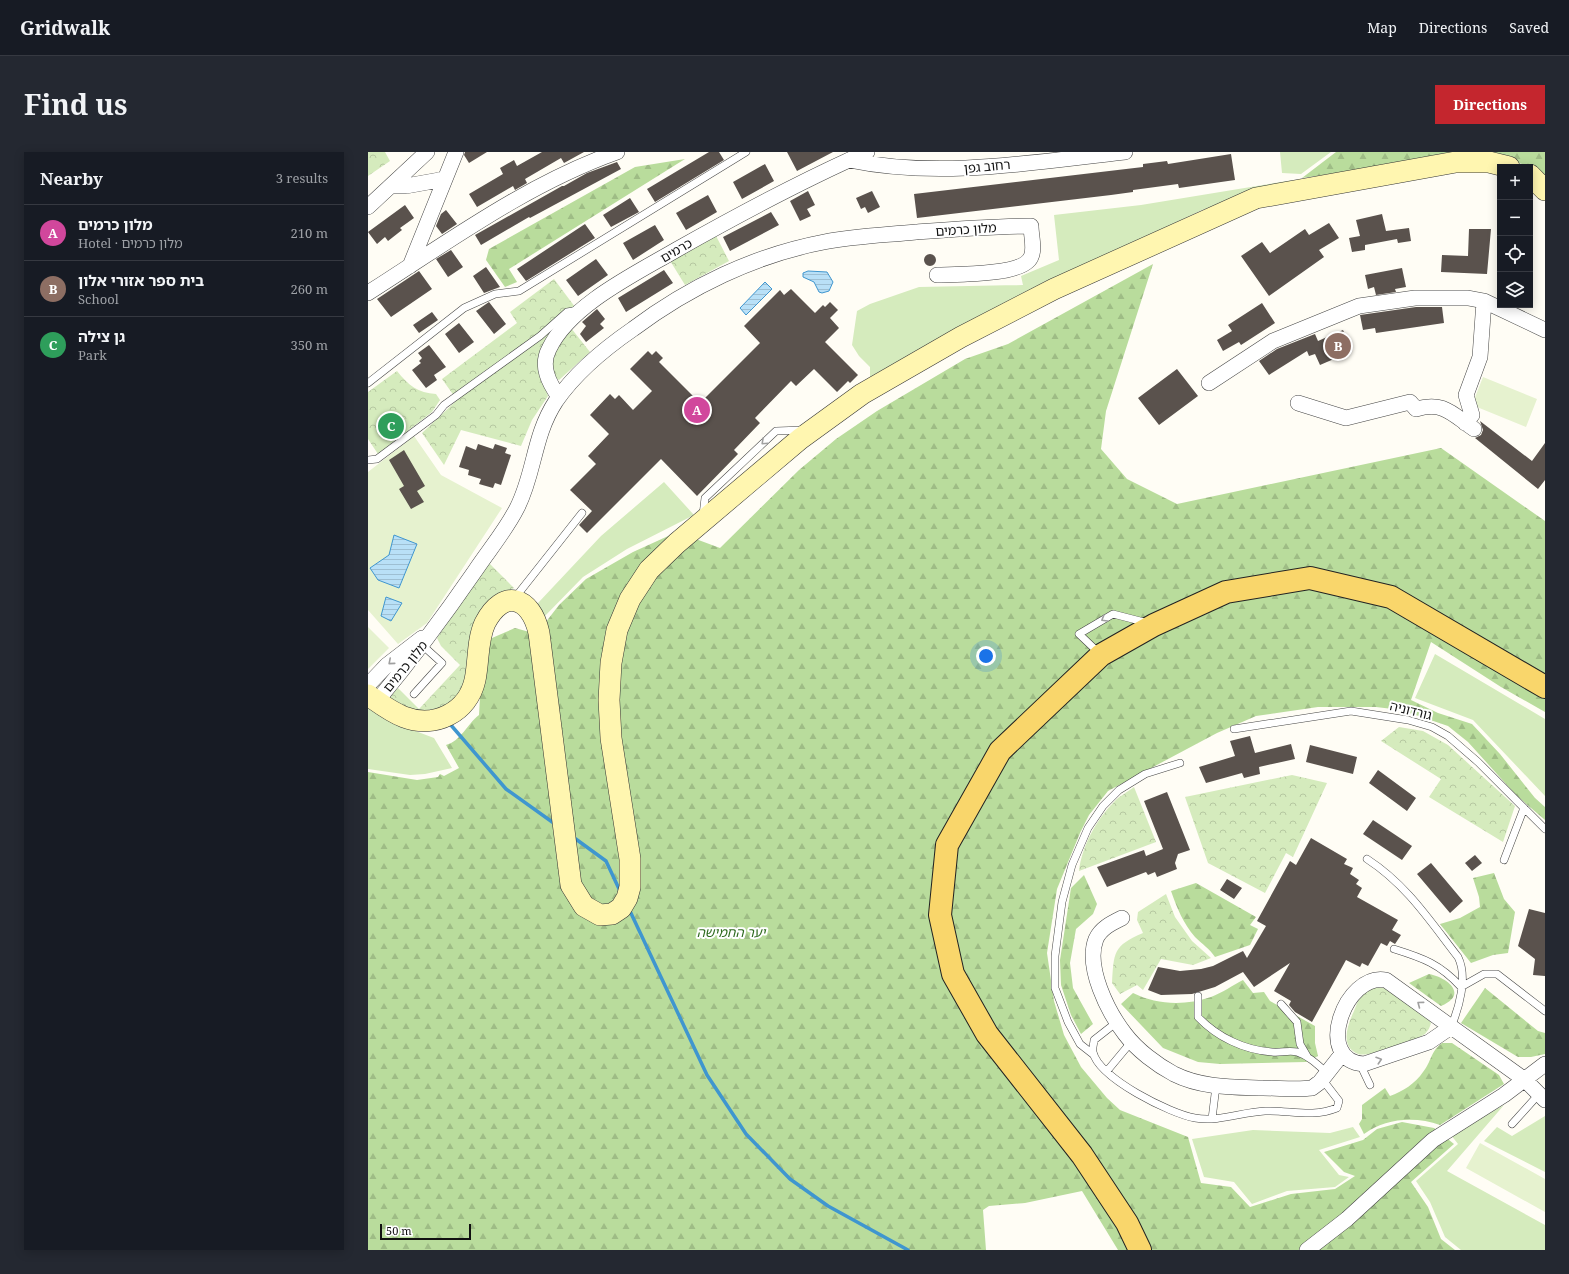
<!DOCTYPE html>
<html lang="en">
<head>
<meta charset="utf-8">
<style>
  :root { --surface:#171b24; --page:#242831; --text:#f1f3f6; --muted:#9ea1a6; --line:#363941; --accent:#c4262e }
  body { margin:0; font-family:"Noto Serif","Noto Sans Hebrew",serif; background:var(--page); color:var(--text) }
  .controls { position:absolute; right:12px; top:12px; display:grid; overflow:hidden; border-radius:0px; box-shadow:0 2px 10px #0003 }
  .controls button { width:36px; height:36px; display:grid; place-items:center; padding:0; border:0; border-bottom:1px solid var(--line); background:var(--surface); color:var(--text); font:20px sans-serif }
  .scale { position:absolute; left:12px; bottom:10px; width:91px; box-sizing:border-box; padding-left:4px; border:2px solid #111; border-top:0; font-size:11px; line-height:14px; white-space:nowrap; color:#111; -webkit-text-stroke:3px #fff; paint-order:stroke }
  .you { position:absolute; left:618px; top:504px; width:14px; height:14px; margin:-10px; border:3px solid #fff; border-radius:50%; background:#1a73e8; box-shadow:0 0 0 6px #1a73e833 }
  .badge { display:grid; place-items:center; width:26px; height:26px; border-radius:50%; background:var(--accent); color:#fff; font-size:13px; font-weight:700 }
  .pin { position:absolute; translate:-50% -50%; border:2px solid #fff; box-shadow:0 1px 4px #0006 }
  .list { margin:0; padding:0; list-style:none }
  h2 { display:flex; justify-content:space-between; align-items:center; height:52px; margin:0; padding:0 16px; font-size:17px }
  h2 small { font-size:13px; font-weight:400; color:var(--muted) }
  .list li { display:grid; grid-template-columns:26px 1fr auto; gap:12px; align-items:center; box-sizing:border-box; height:56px; padding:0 16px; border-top:1px solid var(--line) }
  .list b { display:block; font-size:15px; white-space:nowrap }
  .list p { margin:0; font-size:13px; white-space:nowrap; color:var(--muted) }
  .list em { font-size:13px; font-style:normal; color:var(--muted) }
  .icon { flex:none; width:22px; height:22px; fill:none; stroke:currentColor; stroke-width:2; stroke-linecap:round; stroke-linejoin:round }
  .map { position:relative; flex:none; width:1177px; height:1098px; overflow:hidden; border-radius:0px }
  header { display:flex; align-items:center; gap:24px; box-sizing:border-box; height:56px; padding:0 20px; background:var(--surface); border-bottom:1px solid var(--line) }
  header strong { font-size:19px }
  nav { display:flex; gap:22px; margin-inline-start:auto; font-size:14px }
  .intro { display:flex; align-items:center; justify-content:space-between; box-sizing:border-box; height:96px; padding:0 24px }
  h1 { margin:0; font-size:28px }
  .button { padding:10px 18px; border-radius:0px; background:var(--accent); color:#fff; font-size:14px; font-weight:700 }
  main { display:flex; gap:24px; padding:0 24px }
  aside { flex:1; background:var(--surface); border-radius:0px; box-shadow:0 2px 10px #0003 }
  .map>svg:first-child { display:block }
  .grass { fill:#d5ebbd }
  .forest { fill:url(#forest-firs) }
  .park { fill:url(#park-crowns) }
  .pitch { fill:#e6f2cf }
  .water { fill:url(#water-rules); stroke:#3f96cf }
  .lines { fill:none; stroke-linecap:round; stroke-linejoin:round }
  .stream { stroke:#3f96cf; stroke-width:3.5 }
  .building { fill:#5a524d }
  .lane-casing { stroke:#444; stroke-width:8 }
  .street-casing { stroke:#444; stroke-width:16 }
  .secondary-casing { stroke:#333; stroke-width:22 }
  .primary-casing { stroke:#222; stroke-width:24 }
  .lane { stroke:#fff; stroke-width:7 }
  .street { stroke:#fff; stroke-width:15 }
  .secondary { stroke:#fff6b0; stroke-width:21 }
  .primary { stroke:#f9d66b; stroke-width:22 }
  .oneway { stroke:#a0a0a0 }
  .labels { text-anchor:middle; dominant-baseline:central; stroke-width:4; stroke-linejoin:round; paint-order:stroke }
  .street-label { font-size:13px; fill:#111; stroke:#fff }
  .park-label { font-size:13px; font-style:italic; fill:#2f6b1f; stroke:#fff }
</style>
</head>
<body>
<header>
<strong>Gridwalk</strong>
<nav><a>Map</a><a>Directions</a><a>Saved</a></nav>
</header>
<div class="intro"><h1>Find us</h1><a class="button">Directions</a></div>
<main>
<aside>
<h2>Nearby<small>3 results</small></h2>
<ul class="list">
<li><span class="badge" style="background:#d1479c">A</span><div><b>מלון כרמים</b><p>Hotel · מלון כרמים</p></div><em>210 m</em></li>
<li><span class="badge" style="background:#8d6e63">B</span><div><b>בית ספר אזורי אלון</b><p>School</p></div><em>260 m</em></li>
<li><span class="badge" style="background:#2e9e5b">C</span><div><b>גן צילה</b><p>Park</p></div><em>350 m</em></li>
</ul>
</aside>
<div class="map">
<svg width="1177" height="1098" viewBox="0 0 1177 1098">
  <defs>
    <pattern id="forest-firs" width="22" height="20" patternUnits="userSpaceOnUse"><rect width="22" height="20" fill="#b9dc9c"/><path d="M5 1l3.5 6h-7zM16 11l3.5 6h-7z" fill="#9ebc85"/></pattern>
    <pattern id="park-crowns" width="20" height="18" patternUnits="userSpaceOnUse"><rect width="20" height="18" fill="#d5ebbd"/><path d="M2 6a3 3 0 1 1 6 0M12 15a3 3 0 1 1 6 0" fill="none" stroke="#b6c8a1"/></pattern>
    <pattern id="water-rules" width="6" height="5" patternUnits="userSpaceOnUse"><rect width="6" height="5" fill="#b9e0f7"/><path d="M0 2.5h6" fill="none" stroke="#9ebfd3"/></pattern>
  </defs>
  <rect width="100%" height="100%" fill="#fffdf5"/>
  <path class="grass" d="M912 0H963L933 22 914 21Z
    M925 28 834 58 605 167 502 225V215L491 204 484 193 489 159 502 152 551 135 655 133 653 124 691 108 686 63 773 53Z
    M296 330 326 363 259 397 215 425 175 466 170 451 233 384Z
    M1067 502 1177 567V644L1105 568 1047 546Z
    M0 556 21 569 66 586 84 616 57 622 42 623 0 617Z
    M1136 953 1079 1019 1177 1073V1098H1093L1077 1085 1062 1050 1048 1029 1090 992 1083 983Z
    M1177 964V1020L1116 989 1129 975 1144 984Z
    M985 975 992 985 951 998 971 1023 981 1025 967 1035 919 1039 884 1052 866 1030 836 1025 824 987 885 978 962 981Z"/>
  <path class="forest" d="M968 0H1177V26L1170 16 1112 1 934 26Z
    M317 7 141 117 149 130 137 135 118 108 121 97 267 15Z
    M785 112 738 259 733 297 759 327 809 352 1073 296 1177 369V560L1133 535 1063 490 1043 548 1070 561 1104 572 1132 602 1167 646 1177 655V668L1148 643 1100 590 1080 574 1033 558 1008 555H950L888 564 849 581 740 639 721 663 712 681 689 737 679 801 686 849 696 883 713 915 739 946 752 958 820 985 833 1031 863 1035 882 1055 923 1042 967 1037 987 1024 976 1020 956 1000 995 988 1009 977 1034 970 1066 976 1086 992 1043 1030 1060 1055 1073 1087 1087 1098H750L714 1039 657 1051 621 1054 615 1058 618 1098H0V620L49 628 70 625 72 622 76 624 91 616 78 593C93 589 99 572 111 563L114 508 124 486 147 476 165 481 174 475 191 453 218 427 265 400 309 380 352 396 431 318 468 287 509 259 597 207 640 192Z
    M1126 721 1136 747 1147 760 1140 801 1125 803 1103 811 1072 772 1092 766 1112 755 1111 745 1105 726Z
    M716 723 729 752 725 762 708 777 702 811 705 836 725 872 713 882 703 863 693 833 692 808 703 736Z
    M828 731 888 765 882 773 890 777 882 793 847 805C842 797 834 792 827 785 815 771 809 756 803 739Z
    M1061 822C1081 826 1100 843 1073 854L1041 831Z
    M875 828 885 841 896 840 902 849 947 874V891L950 904 938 910 852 912 830 910 795 896 753 852 765 841C789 853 817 854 843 845 854 841 865 833 875 828Z
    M1117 836 1170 879 1177 881V902L1163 905H1150L1093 871Z
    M1074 891H1084L1131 923 1136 932 1072 973C1048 964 1017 966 996 982L991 972 994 967V953L1017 936 1022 944C1034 940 1048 931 1055 920 1064 909 1062 900 1074 891Z"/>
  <path class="park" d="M0 0H17L22 9 0 24Z
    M347 82 361 109 317 133 301 107Z
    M186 127 207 155C175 186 162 198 180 244L164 268 153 294 93 278 76 313 54 281 89 248 74 227 149 171 142 160Z
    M203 176 222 200 191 228C170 217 194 187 203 176Z
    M29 219C40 233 50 241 68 242L72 248 64 260 10 302 0 287V240Z
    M121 411 146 436 140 440 95 539 73 557 46 559 20 547 30 536 51 557 92 513 73 494 69 486Z
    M1031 575 1055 579 1080 593 1147 654 1135 690 1061 645 1073 627 1013 589Z
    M924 623 959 631 925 705 918 701 897 741 840 711 817 645Z
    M766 635 788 690 711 719C714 694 728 668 746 650 751 644 760 640 766 635Z
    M798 742 807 765 824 789 843 806 825 813 793 807 775 838 769 833 752 842 744 831C746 800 745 794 775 781L769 768 770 760Z
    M1005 835 1023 837 1059 865 1063 871C1062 875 1060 879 1057 882 1048 888 1000 906 990 902 971 894 980 872 986 859 988 854 990 848 993 845 996 841 1001 838 1005 835Z"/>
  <path class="pitch" d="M1115 225 1169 247 1158 275 1104 253Z
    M46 284 73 323 134 356 59 471 30 492 0 458V320Z
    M0 475 21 496 0 517Z
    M1112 991 1177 1027V1060L1098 1016Z"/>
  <path class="water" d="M440 119 459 120 465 130 461 139 454 141 451 140 446 130 435 125V121Z
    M397 130 404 137 378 163 372 156Z
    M26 383 49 392 31 436 10 428 2 416 21 403Z
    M18 445 34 451 23 469 13 464Z"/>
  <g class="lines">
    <path class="stream" d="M80 573 82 572 138 637 187 672
      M205 685 238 709 252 739
      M261 757 339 923 378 982 422 1027 460 1054 540 1098"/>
  </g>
  <path class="building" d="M97 0H119L101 11 96 3Z
    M174 0H216L196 11 193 6 157 27 159 31 147 38 145 34 109 55 101 42 135 22 132 16 146 8 149 14Z
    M341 0H351L356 8 287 50 279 37Z
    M419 0H465L429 19Z
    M863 2 867 28 811 36 810 32 765 38V40L743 43 549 66 546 42 775 15V12L799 9 800 12Z
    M249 10 253 17 162 66 161 65 113 93 107 83 194 34H196L219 21Z
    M397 12 406 29 374 47 365 30Z
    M440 39 447 53 439 57 443 64 432 69 422 49Z
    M504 39 512 55 500 61 497 55 493 57 488 46Z
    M340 43 349 60 318 78 308 61Z
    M262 46 271 60 243 75 235 63Z
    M37 53 46 66 32 76 34 78 20 89 17 85 9 92 0 80Z
    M78 58 89 72 74 82 68 74 73 62Z
    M403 60 411 73 362 99 355 85Z
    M1014 62 1018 79 1041 76 1043 89 1030 91 1029 87 997 93V98L984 100 981 86 992 84 988 68Z
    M961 71 971 86 951 98 956 105 901 144 873 104 894 90 902 101 937 77 941 83Z
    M217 72 227 86 158 129 149 117Z
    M287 73 296 88 265 108 255 91Z
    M1101 77H1123L1119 122 1073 120 1074 103 1100 104Z
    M83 98 95 115 80 125 68 107Z
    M556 108a6 6 0 1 1 12 0a6 6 0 1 1-12 0Z
    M228 107 240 123 210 144 198 128Z
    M118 115 132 135 116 141 105 124Z
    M1034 116 1038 135 1027 137 1028 140 1008 143 1006 135 1000 137 997 123Z
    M296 118 305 131 258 160 250 146Z
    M51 119 64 137 23 165 9 147Z
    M423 137 447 161 455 153 457 155 462 150 470 158 462 166 471 176 457 190 490 223 482 231 480 229 469 240 446 217 428 234 423 229 387 266 392 271 366 298 370 302 329 344 293 307 219 381 211 373 224 359 202 338 228 312 220 304 241 282 222 263 242 242 247 247 251 243 265 258 284 239 262 217 280 199 284 203 288 199 295 206 291 210 332 251 392 191 376 174 412 138 416 143Z
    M121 150 138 172 126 182 108 159Z
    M894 151 907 171 873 193 871 190 855 199 849 188 864 179 860 173Z
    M1048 155H1074L1076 171 1008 181 1007 176 995 178 992 163Z
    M229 157 237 167 232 172 236 176 218 190 212 182 218 174 214 170Z
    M64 160 70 168 51 181 45 173Z
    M91 171 106 190 91 201 77 182Z
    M975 178 983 196 980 197 982 200 952 213 947 202 941 204 939 199 901 223 891 209 909 197 947 182 950 189Z
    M61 193 78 215 66 223 69 228 58 236 44 218 53 211 51 209 54 206 50 201Z
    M809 217 830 244 791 273 770 246Z
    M1112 269 1164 309 1177 291V328L1170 337 1107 286 1113 283 1115 278Z
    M110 292 125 297 127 292 139 296 137 301 143 303 133 333 127 331 125 336 111 332 113 327 100 323 101 318 91 315 98 294 108 298Z
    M36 298 57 334 49 339 56 350 43 357 31 337 36 334 21 308Z
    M882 584 887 601 923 592 927 607 891 615 892 622 876 626 874 621 838 631 831 615 867 604 862 589Z
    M942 593 989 605 985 622 938 610Z
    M1010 618 1048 646 1039 659 1001 631Z
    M799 640 822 698 810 702 807 711 809 717 789 725 787 720 780 723 778 720 739 735 729 715 776 698 778 704 795 697 776 649Z
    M1005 668 1044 694 1034 708 995 682Z
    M943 686 979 707 976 712 985 716 982 722 991 728 988 732 994 736 989 745 1030 768 1024 778 1033 783 1027 792 1022 789 1019 794 1013 791 1000 814 994 811 992 815 978 808 944 870 927 860 921 853 923 849 906 839 922 811 886 835 875 820 847 835 824 842 793 843 780 838 790 815 812 819 833 817 845 814 875 799 879 806 898 774 889 769 922 709 928 713Z
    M1107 703 1114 711 1104 719 1097 711Z
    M1063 711 1095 749 1082 761 1049 722Z
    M859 727 874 736 866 747 852 738Z
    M1161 757 1177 761V824L1165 823 1167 807 1150 794Z"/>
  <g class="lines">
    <defs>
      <path id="lane" d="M0 231 96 156 127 142 151 139 378 0
        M0 308 9 307 68 263 76 253 172 184 199 160 205 159 209 163
        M335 363 337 346 408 279 435 278
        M146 447 214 361
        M731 501 711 482 745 462 780 471
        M46 542 74 511 53 492
        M866 577 983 559 1040 568 1064 575 1080 584 1110 610 1177 677
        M999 707C1039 733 1062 769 1090 805 1100 825 1091 856 1083 875
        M1136 708 1156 656
        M1026 797C1055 806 1072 812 1093 835L1116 822H1129L1177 859
        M830 844V865C849 885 876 898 904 900 913 901 921 898 929 900 941 904 950 913 959 921
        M913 852 929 870 932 892 939 904
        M749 870 726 888C726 891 724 897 725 900 730 926 803 962 827 966 851 970 874 960 897 959 922 958 944 966 969 956L971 949 954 927
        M726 903 712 892 700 870 687 836V804L694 750 704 713 720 676 735 654 751 638 777 622 812 611
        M992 912 1002 933
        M739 919 764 889
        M844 967 848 934
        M1144 972 1171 942"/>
      <path id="street" d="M481 8C571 27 667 10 757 0
        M23 34H38L77 27
        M0 55 59 0
        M42 114 88 0
        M0 141C80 90 159 32 249 0
        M841 231 905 189 991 154 1047 146H1100L1116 149 1177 178
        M191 245C181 231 172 214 181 197 202 153 267 122 308 98 370 63 433 29 499 0
        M930 251 978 266 1042 250 1048 257C1076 249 1084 262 1106 277
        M1097 271 1104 263 1098 243 1112 205 1116 149
        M0 533 19 513 54 486
        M9 549C44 507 76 464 107 419 121 398 138 378 149 356 167 321 165 284 188 249 208 220 236 197 265 177 321 135 387 103 456 90 487 84 518 83 548 80 587 77 625 74 663 74 663 83 667 97 663 105 655 124 588 122 569 123
        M754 766C744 771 733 776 728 787 717 815 740 860 757 882 769 898 789 913 806 922 834 936 865 935 895 936 912 936 928 938 944 936L952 930 974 902
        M1083 875 1061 890 996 912C945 909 977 820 1018 828L1157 928 1177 948
        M939 1098 979 1067 1065 988 1136 943 1177 912"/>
      <path id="secondary" d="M1162 23 1177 38
        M0 543C11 551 23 560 36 565 67 577 100 560 107 528 111 509 109 488 117 471 135 436 163 444 171 481L203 733 216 754 232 763 244 762 253 756 259 746 262 735V707L243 586 241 548 243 511 249 478 262 447 281 418 309 391 432 287 494 242 593 185 686 137 888 46 1088 10H1121L1141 15"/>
      <path id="primary" d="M772 1098 759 1071 714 1003 619 882 585 822 572 763 579 693 632 599 733 503 786 473 858 440 942 426 1023 445 1177 535"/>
    </defs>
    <use href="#lane" class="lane-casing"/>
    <use href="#street" class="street-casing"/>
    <use href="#secondary" class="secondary-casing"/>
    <use href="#primary" class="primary-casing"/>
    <use href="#lane" class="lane"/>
    <use href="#street" class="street"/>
    <use href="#secondary" class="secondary"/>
    <use href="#primary" class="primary"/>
  </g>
  <defs><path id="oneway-chevron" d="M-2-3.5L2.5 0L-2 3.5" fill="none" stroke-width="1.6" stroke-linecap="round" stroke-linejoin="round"/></defs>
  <g class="oneway">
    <use href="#oneway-chevron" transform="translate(396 290) rotate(137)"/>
    <use href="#oneway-chevron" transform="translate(736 467) rotate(149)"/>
    <use href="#oneway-chevron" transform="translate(23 510) rotate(139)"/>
    <use href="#oneway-chevron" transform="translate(1052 852) rotate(-143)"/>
    <use href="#oneway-chevron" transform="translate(1011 908) rotate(-18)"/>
  </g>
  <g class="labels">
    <g class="street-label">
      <text transform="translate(619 14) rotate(-5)">רחוב גפן</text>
      <text transform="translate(598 77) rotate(-4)">מלון כרמים</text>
      <text transform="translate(308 98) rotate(-30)">כרמים</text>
      <text transform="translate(37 514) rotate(-51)">מלון כרמים</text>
      <text transform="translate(1043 558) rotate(14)">גורדוניה</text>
    </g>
    <g class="park-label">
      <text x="363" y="780">יער החמישה</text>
    </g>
  </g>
</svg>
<div class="controls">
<button>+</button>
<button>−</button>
<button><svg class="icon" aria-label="locate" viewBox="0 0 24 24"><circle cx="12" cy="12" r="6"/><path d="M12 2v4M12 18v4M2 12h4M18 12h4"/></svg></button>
<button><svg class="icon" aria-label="layers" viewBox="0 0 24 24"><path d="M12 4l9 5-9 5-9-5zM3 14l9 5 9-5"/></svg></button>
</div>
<div class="scale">50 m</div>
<div class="you"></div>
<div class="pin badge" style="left:329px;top:258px;background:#d1479c">A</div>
<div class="pin badge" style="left:970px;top:194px;background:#8d6e63">B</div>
<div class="pin badge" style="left:23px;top:274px;background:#2e9e5b">C</div>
</div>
</main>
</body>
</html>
